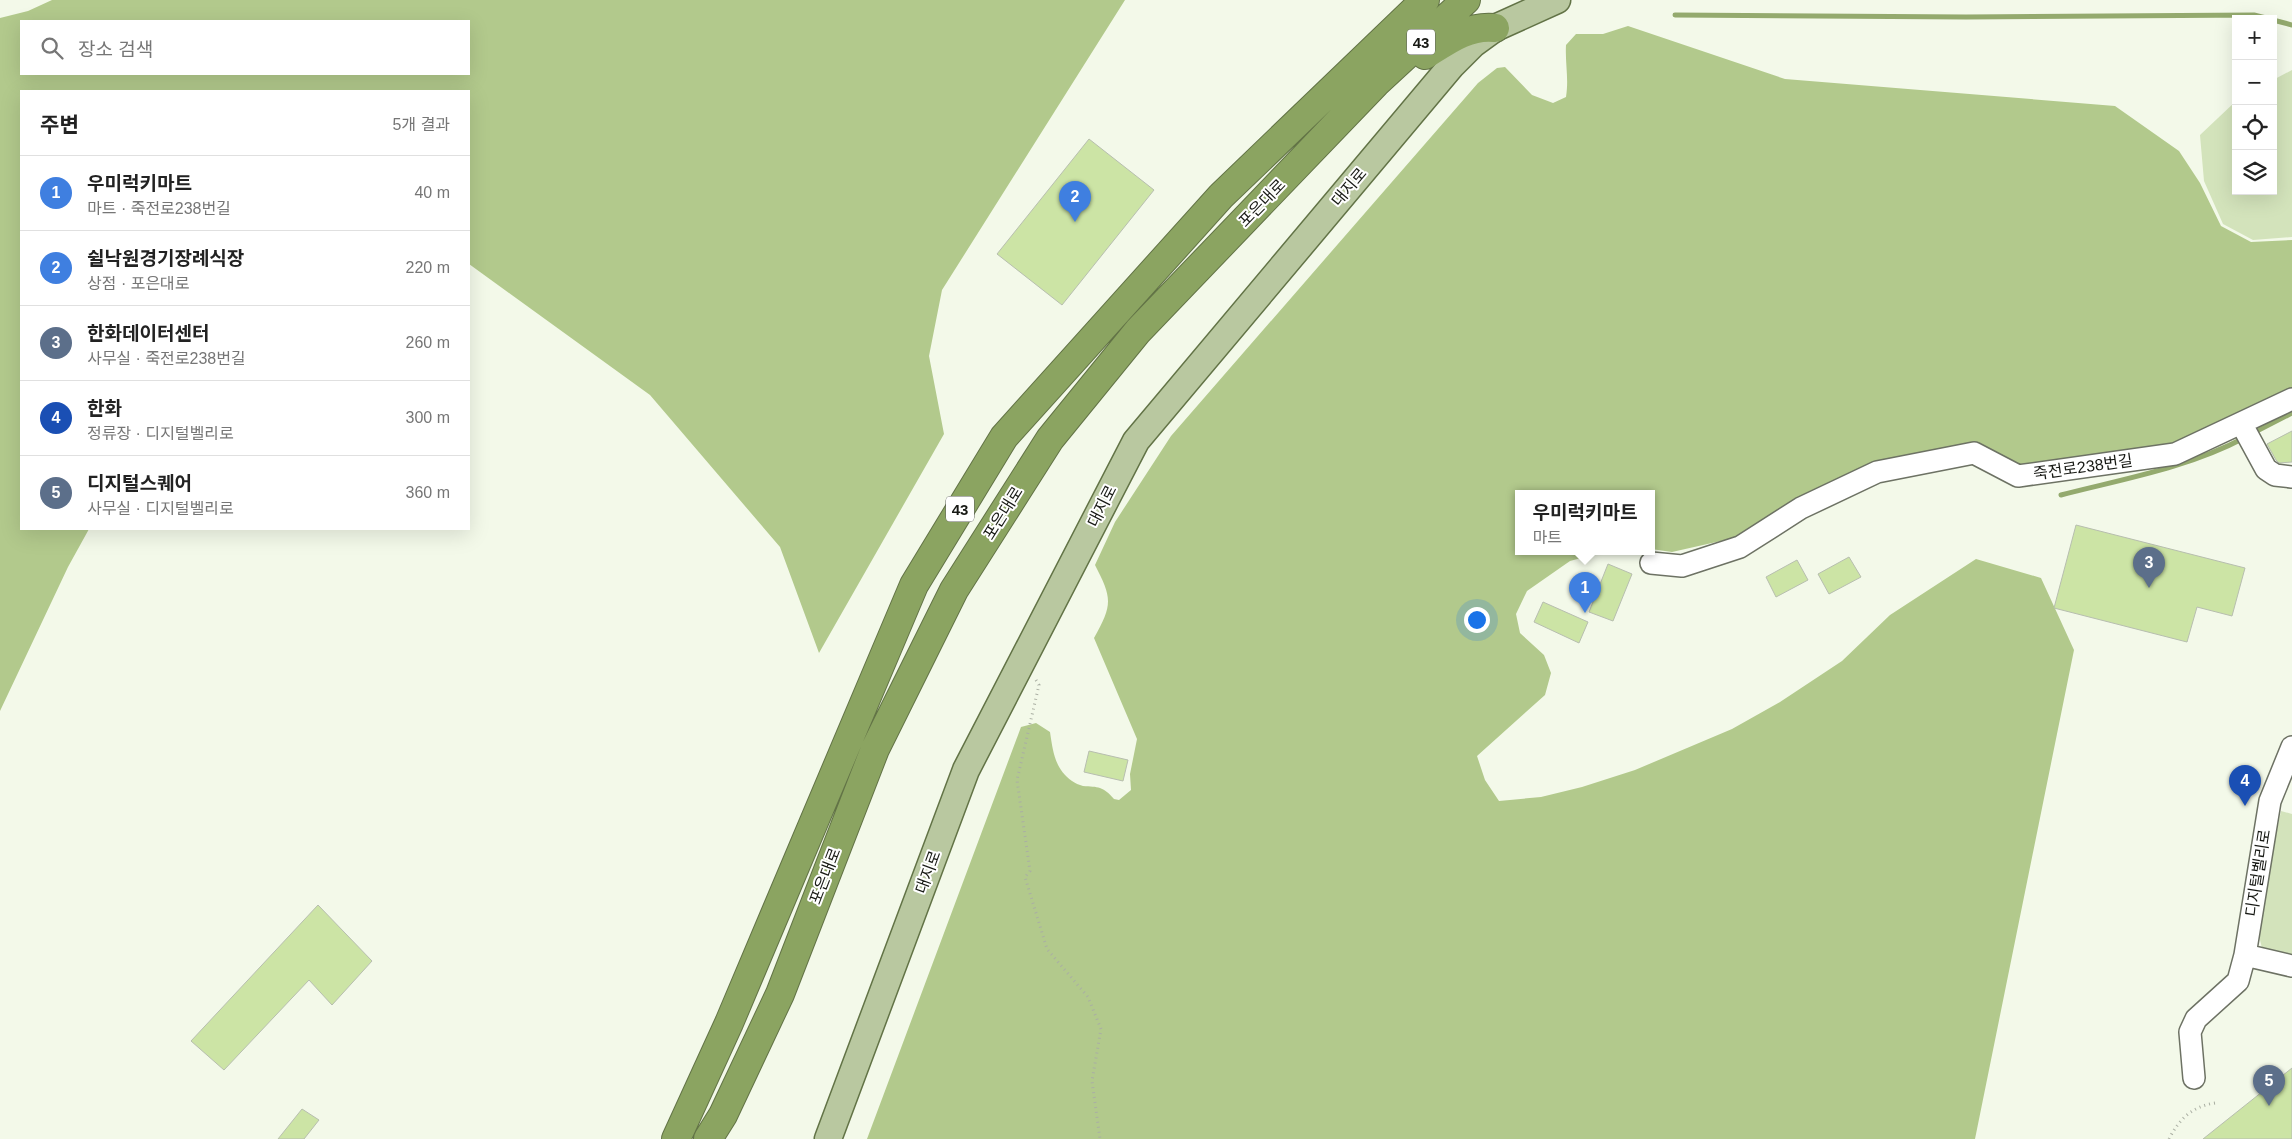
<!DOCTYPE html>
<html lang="ko">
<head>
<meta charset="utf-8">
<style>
  :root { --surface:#fff; --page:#f2f2f2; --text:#222; --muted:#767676; --line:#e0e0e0; --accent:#2563eb }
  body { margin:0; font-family:Arial,"Noto Sans KR",sans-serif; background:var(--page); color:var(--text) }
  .controls { position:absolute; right:15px; top:15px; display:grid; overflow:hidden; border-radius:0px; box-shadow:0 5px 20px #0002 }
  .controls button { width:45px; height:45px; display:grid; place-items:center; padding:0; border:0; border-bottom:1px solid var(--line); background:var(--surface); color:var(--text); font:25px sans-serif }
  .you { position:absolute; left:1476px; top:619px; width:18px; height:18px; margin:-12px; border:4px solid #fff; border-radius:50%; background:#1a73e8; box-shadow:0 0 0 8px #1a73e833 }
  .badge { display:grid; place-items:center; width:32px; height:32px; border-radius:50%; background:var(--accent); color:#fff; font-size:16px; font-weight:700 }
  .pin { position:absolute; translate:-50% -41px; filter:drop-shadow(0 1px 2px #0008) }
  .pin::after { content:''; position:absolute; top:26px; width:18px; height:15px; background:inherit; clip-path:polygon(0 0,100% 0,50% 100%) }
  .popup { position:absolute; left:1515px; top:490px; width:140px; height:65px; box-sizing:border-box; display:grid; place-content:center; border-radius:0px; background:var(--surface); filter:drop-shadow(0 1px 4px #0005); font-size:16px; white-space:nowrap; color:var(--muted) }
  .popup b { font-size:19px; color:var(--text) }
  .popup::after { content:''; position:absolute; left:50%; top:100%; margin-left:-10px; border:10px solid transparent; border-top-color:var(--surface) }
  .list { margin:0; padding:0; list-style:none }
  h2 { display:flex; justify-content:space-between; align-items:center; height:65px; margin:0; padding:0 20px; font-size:21px }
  h2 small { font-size:16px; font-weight:400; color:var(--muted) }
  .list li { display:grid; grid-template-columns:32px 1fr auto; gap:15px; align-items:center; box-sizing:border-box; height:75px; padding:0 20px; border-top:1px solid var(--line) }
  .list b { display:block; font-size:19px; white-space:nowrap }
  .list p { margin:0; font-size:16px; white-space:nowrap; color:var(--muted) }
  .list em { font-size:16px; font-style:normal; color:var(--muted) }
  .icon { flex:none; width:28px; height:28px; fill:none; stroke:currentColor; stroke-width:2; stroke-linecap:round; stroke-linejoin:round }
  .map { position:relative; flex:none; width:2292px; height:1139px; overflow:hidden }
  .search { position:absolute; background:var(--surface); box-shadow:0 5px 20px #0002; left:20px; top:20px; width:450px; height:55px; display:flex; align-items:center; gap:12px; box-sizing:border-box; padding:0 18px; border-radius:0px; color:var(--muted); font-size:19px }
  .panel { position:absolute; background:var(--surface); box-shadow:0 5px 20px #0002; left:20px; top:90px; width:450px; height:440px; border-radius:0px }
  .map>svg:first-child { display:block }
  .green { fill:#d3e3bb }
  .forest { fill:#b2c98c; fill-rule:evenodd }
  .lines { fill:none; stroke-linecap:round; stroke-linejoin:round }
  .stream { stroke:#94aa6e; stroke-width:5 }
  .building { fill:#cce4a5; stroke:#b7beaf }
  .minor-casing { stroke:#6d7264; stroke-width:24 }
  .major-casing { stroke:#627346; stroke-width:29 }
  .highway-casing { stroke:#627346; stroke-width:30 }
  .path { stroke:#aaafa3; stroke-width:3; stroke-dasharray:1 4; stroke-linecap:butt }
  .minor { stroke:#fff; stroke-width:21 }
  .major { stroke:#b9c8a0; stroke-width:26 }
  .highway { stroke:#8ba461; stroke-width:28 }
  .labels { text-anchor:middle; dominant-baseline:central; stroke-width:4; stroke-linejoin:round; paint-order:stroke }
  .shield { fill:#fff; stroke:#5d5e5a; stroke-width:1 }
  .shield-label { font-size:15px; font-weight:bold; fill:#171914 }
  .street-label { font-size:16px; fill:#171914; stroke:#fff }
</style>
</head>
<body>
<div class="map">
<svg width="2292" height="1139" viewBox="0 0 2292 1139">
  <rect width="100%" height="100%" fill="#f3f9e9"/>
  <path class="green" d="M2292 70V237L2253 240 2223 224 2204 181 2200 135 2236 101V191H2273V80Z
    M2281 811 2292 814V958L2268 953 2262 948 2257 928Z"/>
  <path class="forest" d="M52 0H1125L942 290 929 356 944 434 819 653 780 547 650 395 469 264V91H21V529H89L68 567 0 711V18L28 11ZM21 21H469V74H21Z
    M1628 26 1785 79 2115 106 2179 151 2200 183 2221 226 2251 242 2292 240V390L2175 444 2019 468 1971 446 1792 502 1734 538 1672 552 1651 549V494H1519V552H1603L1570 561 1527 591 1516 614 1520 633 1544 655 1551 673 1545 695 1477 756 1485 780 1499 801 1541 797 1582 787 1635 770 1732 729 1780 702 1842 661 1890 615 1976 559 2041 578 2074 650 1975 1139H867L1021 727 1036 723 1050 732C1053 752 1055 769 1072 781 1075 783 1079 785 1083 786 1098 787 1103 786 1114 799L1119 800 1131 790 1130 774 1137 739 1094 638C1113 604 1112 598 1095 565L1115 522 1171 436 1478 83 1497 68 1505 67 1532 95 1553 103 1566 97C1569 78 1565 64 1566 45L1576 34H1603Z"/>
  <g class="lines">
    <path class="stream" d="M1675 15 1966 17 2254 15 2270 19
      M2273 20 2292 25
      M2251 434 2292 413
      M2061 495C2123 479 2187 468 2244 438"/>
  </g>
  <path class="building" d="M1089 139 1154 190 1062 305 997 254Z
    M2292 431V462L2279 463 2276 460 2267 444Z
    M2076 525 2245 568 2232 616 2197 607 2187 642 2054 608Z
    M1849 557 1861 577 1829 594 1818 574Z
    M1797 560 1808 580 1776 597 1766 577Z
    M1608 564 1632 574 1613 621 1589 612Z
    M1543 602 1588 622 1579 643 1534 622Z
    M1089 751 1128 760 1123 781 1084 772Z
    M318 905 372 961 332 1005 309 980 224 1070 191 1041Z
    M2292 1068V1139H2203Z
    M302 1109 319 1120 304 1139H278Z"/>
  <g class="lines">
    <defs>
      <path id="minor" d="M2241 423 2266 469 2275 475 2292 477
        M1651 563 1682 566 1740 547 1801 508 1877 472 1974 453 2018 476 2175 454 2292 399
        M2292 747 2270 801 2245 955 2292 966
        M2194 1078 2190 1032 2196 1019 2238 981 2245 955"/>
      <path id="major" d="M828 1139 966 770 1136 441 1452 65 1473 44 1495 28 1557 0"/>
      <path id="highway" d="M1425 55C1447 41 1468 25 1495 28
        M676 1139 729 1023 914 585 1004 437 1221 196 1425 0
        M708 1139 723 1115 780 994 875 749 954 590 1050 439 1138 331 1376 83 1466 0"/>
    </defs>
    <use href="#minor" class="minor-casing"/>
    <use href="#major" class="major-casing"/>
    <use href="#highway" class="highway-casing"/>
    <path class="path" d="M1036 680 1039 685 1017 780 1030 871 1025 877 1047 949 1088 997 1101 1029 1092 1081 1100 1139
      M2169 1139C2179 1119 2193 1106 2215 1103"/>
    <use href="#minor" class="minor"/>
    <use href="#major" class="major"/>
    <use href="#highway" class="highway"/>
  </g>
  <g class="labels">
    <g class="shield">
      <rect x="1407" y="29.5" width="28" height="25" rx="4"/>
      <rect x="946" y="496.5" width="28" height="25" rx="4"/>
    </g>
    <g class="shield-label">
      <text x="1421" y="42">43</text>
      <text x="960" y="509">43</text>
    </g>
    <g class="street-label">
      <text transform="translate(1349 187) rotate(-50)">대지로</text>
      <text transform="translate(1262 203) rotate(-46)">포은대로</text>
      <text transform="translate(2083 467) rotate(-8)">죽전로238번길</text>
      <text transform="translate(1102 506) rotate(-63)">대지로</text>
      <text transform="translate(1003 513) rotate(-58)">포은대로</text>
      <text transform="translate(928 872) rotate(-70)">대지로</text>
      <text transform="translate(2258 873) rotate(-81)">디지털벨리로</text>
      <text transform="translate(825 876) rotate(-69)">포은대로</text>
    </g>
  </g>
</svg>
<div class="controls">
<button>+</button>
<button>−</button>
<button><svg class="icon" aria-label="locate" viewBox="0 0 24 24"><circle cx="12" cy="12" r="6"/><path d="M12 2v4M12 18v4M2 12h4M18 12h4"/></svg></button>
<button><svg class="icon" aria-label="layers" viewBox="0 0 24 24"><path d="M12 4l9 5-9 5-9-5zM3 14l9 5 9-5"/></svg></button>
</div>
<div class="you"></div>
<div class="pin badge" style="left:1585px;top:613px;background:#3f7fe0">1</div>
<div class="popup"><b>우미럭키마트</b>마트</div>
<div class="pin badge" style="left:1075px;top:222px;background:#3f7fe0">2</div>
<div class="pin badge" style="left:2149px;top:588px;background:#5c6f8a">3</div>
<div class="pin badge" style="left:2245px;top:806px;background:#1a4fb4">4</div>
<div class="pin badge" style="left:2269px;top:1106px;background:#5c6f8a">5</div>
<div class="search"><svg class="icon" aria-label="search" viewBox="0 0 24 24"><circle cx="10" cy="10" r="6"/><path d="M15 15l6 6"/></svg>장소 검색</div>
<section class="panel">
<h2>주변<small>5개 결과</small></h2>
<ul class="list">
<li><span class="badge" style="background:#3f7fe0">1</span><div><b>우미럭키마트</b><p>마트 · 죽전로238번길</p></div><em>40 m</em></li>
<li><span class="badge" style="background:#3f7fe0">2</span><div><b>쉴낙원경기장례식장</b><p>상점 · 포은대로</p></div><em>220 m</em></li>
<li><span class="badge" style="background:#5c6f8a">3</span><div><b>한화데이터센터</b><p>사무실 · 죽전로238번길</p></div><em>260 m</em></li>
<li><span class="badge" style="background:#1a4fb4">4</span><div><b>한화</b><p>정류장 · 디지털벨리로</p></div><em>300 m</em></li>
<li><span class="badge" style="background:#5c6f8a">5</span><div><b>디지털스퀘어</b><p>사무실 · 디지털벨리로</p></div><em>360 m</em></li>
</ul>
</section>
</div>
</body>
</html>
